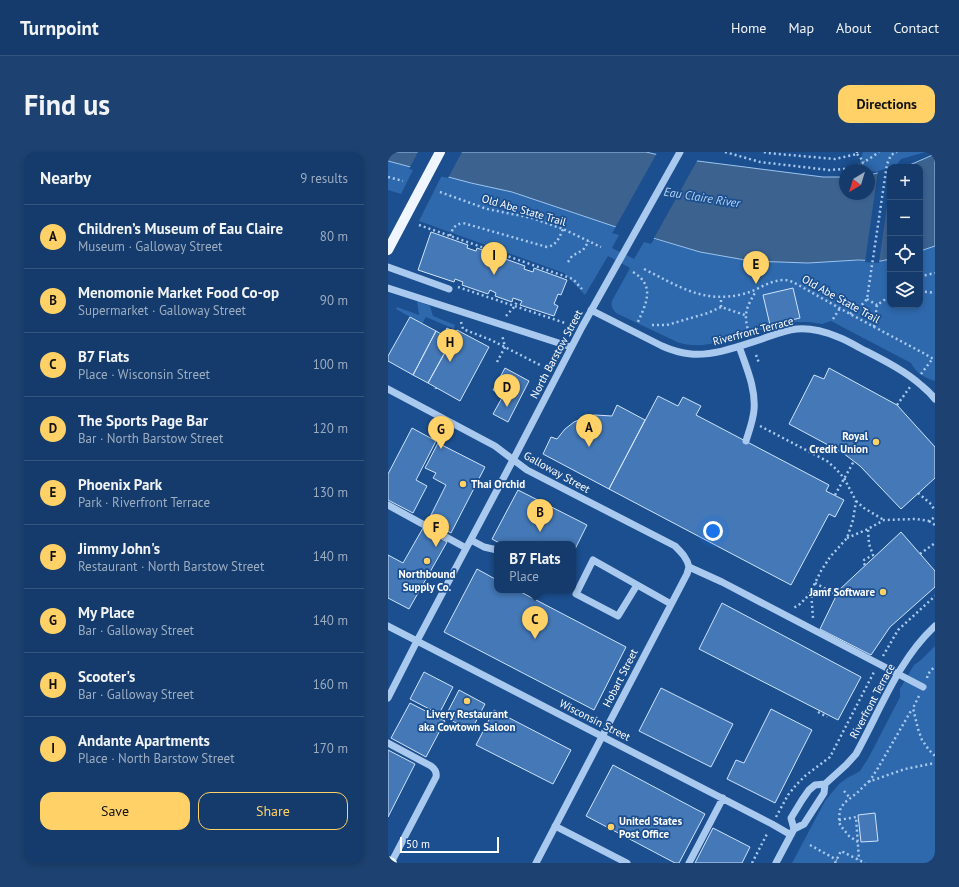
<!DOCTYPE html>
<html lang="en">
<head>
<meta charset="utf-8">
<style>
  :root { --surface:#143b6b; --page:#1d4271; --text:#f1f3f6; --muted:#9dadc1; --line:#33557e; --accent:#ffd166 }
  body { margin:0; font-family:"PT Sans",sans-serif; background:var(--page); color:var(--text) }
  .controls { position:absolute; right:12px; top:12px; display:grid; overflow:hidden; border-radius:8px; box-shadow:0 2px 6px #0003 }
  .controls button { width:36px; height:36px; display:grid; place-items:center; padding:0; border:0; border-bottom:1px solid var(--line); background:var(--surface); color:var(--text); font:20px sans-serif }
  .compass { position:absolute; left:451px; top:12px; width:36px; height:36px; border-radius:50%; background:var(--surface); box-shadow:0 2px 6px #0003; rotate:218deg }
  .scale { position:absolute; left:12px; bottom:10px; width:99px; box-sizing:border-box; padding-left:4px; border:2px solid #fff; border-top:0; font-size:11px; line-height:14px; white-space:nowrap; color:#fff; -webkit-text-stroke:3px #1b4f8f; paint-order:stroke }
  .you { position:absolute; left:325px; top:379px; width:14px; height:14px; margin:-10px; border:3px solid #fff; border-radius:50%; background:#1a73e8; box-shadow:0 0 0 6px #1a73e833 }
  .badge { display:grid; place-items:center; width:26px; height:26px; border-radius:50%; background:var(--accent); color:#111; font-size:13px; font-weight:700 }
  .pin { position:absolute; translate:-50% -33px; filter:drop-shadow(0 1px 2px #0008) }
  .pin::after { content:''; position:absolute; top:21px; width:14px; height:12px; background:inherit; clip-path:polygon(0 0,100% 0,50% 100%) }
  .popup { position:absolute; left:106px; top:389px; width:82px; height:52px; box-sizing:border-box; display:grid; place-content:center; border-radius:8px; background:var(--surface); filter:drop-shadow(0 1px 3px #0005); font-size:13px; white-space:nowrap; color:var(--muted) }
  .popup b { font-size:15px; color:var(--text) }
  .popup::after { content:''; position:absolute; left:50%; top:100%; margin-left:-8px; border:8px solid transparent; border-top-color:var(--surface) }
  .list { margin:0; padding:0; list-style:none }
  h2 { display:flex; justify-content:space-between; align-items:center; height:52px; margin:0; padding:0 16px; font-size:17px }
  h2 small { font-size:13px; font-weight:400; color:var(--muted) }
  .list li { display:grid; grid-template-columns:26px 1fr auto; gap:12px; align-items:center; box-sizing:border-box; height:64px; padding:0 16px; border-top:1px solid var(--line) }
  .list b { display:block; font-size:15px; white-space:nowrap }
  .list p { margin:0; font-size:13px; white-space:nowrap; color:var(--muted) }
  .list em { font-size:13px; font-style:normal; color:var(--muted) }
  .actions { display:flex; gap:8px; padding:12px 16px }
  .actions a { flex:1; padding:9px 0; border:1px solid var(--accent); border-radius:12px; text-align:center; font-size:14px; color:var(--accent) }
  .actions .main { background:var(--accent); color:#111 }
  .icon { flex:none; width:22px; height:22px; fill:none; stroke:currentColor; stroke-width:2; stroke-linecap:round; stroke-linejoin:round }
  .map { position:relative; flex:none; width:547px; height:711px; overflow:hidden; border-radius:12px }
  header { display:flex; align-items:center; gap:24px; box-sizing:border-box; height:56px; padding:0 20px; background:var(--surface); border-bottom:1px solid var(--line) }
  header strong { font-size:19px }
  nav { display:flex; gap:22px; margin-inline-start:auto; font-size:14px }
  .intro { display:flex; align-items:center; justify-content:space-between; box-sizing:border-box; height:96px; padding:0 24px }
  h1 { margin:0; font-size:28px }
  .button { padding:10px 18px; border-radius:12px; background:var(--accent); color:#111; font-size:14px; font-weight:700 }
  main { display:flex; gap:24px; padding:0 24px }
  aside { flex:1; background:var(--surface); border-radius:12px; box-shadow:0 2px 6px #0003 }
  .map>svg:first-child { display:block }
  .green { fill:#2e69ad }
  .water { fill:#3c6290; stroke:#9cc4f0 }
  .pier { fill:#1b4f8f }
  .building { fill:#4478b7; stroke:#cfe3fa }
  .lines { fill:none; stroke-linecap:round; stroke-linejoin:round }
  .path { stroke:#a9c9ee; stroke-width:2.5; stroke-dasharray:2 3; stroke-linecap:butt }
  .minor { stroke:#a9c9ee; stroke-width:7 }
  .major { stroke:#f0f6ff; stroke-width:10 }
  .poi-dot { fill:#ffd166; stroke:#1b4f8f; stroke-width:1.5 }
  .labels { text-anchor:middle; dominant-baseline:central; stroke-width:3.5; stroke-linejoin:round; paint-order:stroke }
  .street-label { font-size:11px; fill:#fff; stroke:#1b4f8f }
  .poi-label { font-size:11px; font-weight:bold; fill:#fff; stroke:#1b4f8f; text-anchor:end }
  .water-label { font-size:12px; font-style:italic; fill:#b5d3f5; stroke:#1b4f8f }
</style>
</head>
<body>
<header>
<strong>Turnpoint</strong>
<nav><a>Home</a><a>Map</a><a>About</a><a>Contact</a></nav>
</header>
<div class="intro"><h1>Find us</h1><a class="button">Directions</a></div>
<main>
<aside>
<h2>Nearby<small>9 results</small></h2>
<ul class="list">
<li><span class="badge">A</span><div><b>Children’s Museum of Eau Claire</b><p>Museum · Galloway Street</p></div><em>80 m</em></li>
<li><span class="badge">B</span><div><b>Menomonie Market Food Co-op</b><p>Supermarket · Galloway Street</p></div><em>90 m</em></li>
<li><span class="badge">C</span><div><b>B7 Flats</b><p>Place · Wisconsin Street</p></div><em>100 m</em></li>
<li><span class="badge">D</span><div><b>The Sports Page Bar</b><p>Bar · North Barstow Street</p></div><em>120 m</em></li>
<li><span class="badge">E</span><div><b>Phoenix Park</b><p>Park · Riverfront Terrace</p></div><em>130 m</em></li>
<li><span class="badge">F</span><div><b>Jimmy John's</b><p>Restaurant · North Barstow Street</p></div><em>140 m</em></li>
<li><span class="badge">G</span><div><b>My Place</b><p>Bar · Galloway Street</p></div><em>140 m</em></li>
<li><span class="badge">H</span><div><b>Scooter's</b><p>Bar · Galloway Street</p></div><em>160 m</em></li>
<li><span class="badge">I</span><div><b>Andante Apartments</b><p>Place · North Barstow Street</p></div><em>170 m</em></li>
</ul>
<div class="actions"><a class="main">Save</a><a>Share</a></div>
</aside>
<div class="map">
<svg width="547" height="711" viewBox="0 0 547 711">
  <rect width="100%" height="100%" fill="#1b4f8f"/>
  <path class="green" d="M475 0H538L513 7 509 12 490 20 481 19V18H470Z
    M0 9 26 16 13 42 0 38Z
    M54 23 124 40 228 75 224 81 231 83 224 96 246 107 256 90 263 92 266 87 312 100 363 109H493L502 107V153H532V99L547 94V229C536 226 528 221 523 211L443 169 434 172 421 170H408L377 177 322 192C311 194 300 194 289 190L228 161C224 156 222 153 225 147L242 116 220 104 197 143 176 121 31 69Z
    M29 149 42 154 45 164 67 173 66 177 38 165 34 172 8 157 9 155 31 163Z
    M547 494V711H404L437 649 451 632 459 626 467 622 472 619 481 605 512 545V537L526 513 533 508Z"/>
  <path class="water" d="M0 0H258L275 4 302 8 435 25H457V42H481V23L502 18V107L493 109 470 108 420 111 363 109 312 100 228 75 124 40 83 31 0 9Z
    M547 2V94L532 99V15H517Z"/>
  <path class="pier" d="M30 0H74L60 26 21 17Z
    M269 1 310 7 265 88 227 76Z
    M502 16V32L491 111 477 110 490 19Z"/>
  <path class="building" d="M43 80 80 93 79 96 88 99 89 96 105 102 104 105 111 108 112 105 137 114 136 117 145 120 146 116 179 128 173 143 170 142 166 152 170 154 166 164 132 153 134 149 125 146 124 150 107 144 108 141 102 138 100 142 74 133 75 130 67 127 66 130 30 118Z
    M405 136 412 166 382 173 375 143Z
    M22 165 48 179 25 223 0 209V204Z
    M59 176 68 181 40 231 25 223 48 179 55 183Z
    M69 178 101 195 72 249 40 231Z
    M117 216 141 229 120 270 105 262 115 244 105 238Z
    M441 216 509 253 547 295V326L513 357 472 314 455 301 401 272 426 223 436 227Z
    M270 244 290 254 295 245 313 254 308 263 441 333 438 339 456 348 447 365 441 362 403 433 221 337Z
    M229 253 257 268 221 337 155 302 163 285 169 287 177 277 186 270 193 267 207 263 224 264Z
    M24 276 48 289 28 328 39 334 25 361 0 348V322Z
    M50 291 97 315 63 381 40 369 58 333 45 326 48 321 37 316Z
    M130 338 199 373 185 401V392H113L104 387Z
    M35 376 59 390 21 457 0 446V403L15 411Z
    M513 380 547 419V435L502 475 483 503 432 477 451 438Z
    M89 417 109 428V438H129L238 495 206 558 56 480Z
    M334 451 473 525 450 568 311 497Z
    M36 520 65 535 51 562 22 547Z
    M273 536 345 572 323 615 251 579Z
    M71 538 97 552 83 579 57 565Z
    M22 551 57 569 38 605 3 586Z
    M383 557 424 578 387 651 339 627 348 608 356 611Z
    M106 558 183 598 165 632 88 593Z
    M0 598 27 612 0 665Z
    M225 613 317 662 291 711H287L198 664Z
    M487 661 490 689 473 690 470 663Z
    M325 676 362 695 354 711H307Z"/>
  <g class="lines">
    <path class="path" d="M337 0 372 10 441 18 456 17 468 15 484 5 491 0
      M376 0 379 1 447 7 469 2V0
      M469 2 476 10
      M0 25 15 29
      M52 40 99 57 144 66 175 77 213 95
      M31 73 176 124 185 127 194 137
      M62 84C65 76 66 73 75 71L159 95C169 93 171 86 175 77
      M180 110 184 104 195 98 201 89
      M256 117C290 134 316 152 355 142 369 139 381 128 396 128 399 128 402 129 405 130L462 162 537 202 547 208
      M245 120C268 134 258 152 249 172
      M532 125 534 124 547 121
      M70 135 177 171
      M532 139 547 141
      M479 147 489 153
      M333 155V145
      M462 162 472 155 479 147 499 12 503 3 509 0
      M118 164 127 154 130 147
      M445 167 452 156
      M73 170 75 177 103 188 154 214
      M264 173H279L320 161 333 155 357 163
      M486 175 489 153 502 144
      M361 181C355 162 358 156 368 139
      M368 203 371 211
      M109 210 117 195 114 183
      M533 222 545 206
      M48 237V236
      M509 253 522 235
      M372 274 439 309 448 317 456 326 468 349 465 368 459 386 442 405 433 419 423 439 418 446 412 452 404 457
      M530 341 543 352 547 359
      M447 343 466 309
      M468 349 476 356 496 368
      M541 369 547 373
      M459 386 480 377 496 368 528 367 541 369 547 365
      M532 402 547 391
      M477 413 475 410 476 408 485 403 481 392 480 377
      M427 431 449 443
      M423 439 425 466
      M495 504 510 478 547 444
      M539 526 540 522 547 514
      M531 544 525 556 530 577 534 588 541 598 547 604
      M430 560 439 565
      M481 630 490 616 524 557
      M456 639 462 646
      M388 665 400 643 408 633 417 624 442 605 486 520
      M451 668 468 665 471 708
      M470 690 461 684 452 673 451 666 452 658 456 651 469 641 480 630 517 617 547 611
      M422 693 449 708
      M364 711 380 680
      M447 711 453 699 477 711"/>
    <path class="minor" d="M0 115 61 137
      M0 136 183 195
      M203 158 274 194C283 198 293 201 303 202 326 204 352 194 374 187 385 183 397 178 409 177 422 176 438 180 450 185 458 188 465 192 472 196 493 207 516 218 534 234 539 238 543 242 547 247
      M351 194C358 215 368 236 366 258 365 269 361 279 358 289
      M0 237 107 294 139 318 287 394C294 401 299 406 301 415
      M0 353 78 396
      M83 388 96 395 109 398
      M301 415 334 430 535 535
      M249 433 230 464 188 442 205 408 283 452
      M0 474 384 672 403 683
      M0 546 29 489 125 308 194 175 292 0
      M0 591 43 614C47 617 49 620 48 625L3 711
      M167 674 239 711
      M406 677 403 666 414 648 421 638 427 633 437 632 458 613 468 602C492 559 510 508 547 474
      M148 711 299 422 301 415
      M301 711 335 646
      M388 711 406 677 416 672 436 641 437 632"/>
    <path class="major" d="M0 98 52 0
      M0 709 4 711"/>
  </g>
  <g class="poi-dot">
    <circle cx="488" cy="290" r="4"/>
    <circle cx="75" cy="332" r="4"/>
    <circle cx="39" cy="409" r="4"/>
    <circle cx="495" cy="440" r="4"/>
    <circle cx="79" cy="549" r="4"/>
    <circle cx="223" cy="675" r="4"/>
  </g>
  <g class="labels">
    <g class="street-label">
      <text transform="translate(136 58) rotate(16)">Old Abe State Trail</text>
      <text transform="translate(453 147) rotate(29)">Old Abe State Trail</text>
      <text transform="translate(365 179) rotate(-15)">Riverfront Terrace</text>
      <text transform="translate(168 202) rotate(-62)">North Barstow Street</text>
      <text transform="translate(169 320) rotate(29)">Galloway Street</text>
      <text transform="translate(232 526) rotate(-63)">Hobart Street</text>
      <text transform="translate(484 549) rotate(-62)">Riverfront Terrace</text>
      <text transform="translate(207 568) rotate(27)">Wisconsin Street</text>
    </g>
    <g class="poi-label">
      <text x="480" y="284">Royal<tspan x="480" dy="13">Credit Union</tspan></text>
      <text x="83" y="332" text-anchor="start">Thai Orchid</text>
      <text x="39" y="422" text-anchor="middle">Northbound<tspan x="39" dy="13">Supply Co.</tspan></text>
      <text x="487" y="440">Jamf Software</text>
      <text x="79" y="562" text-anchor="middle">Livery Restaurant<tspan x="79" dy="13">aka Cowtown Saloon</tspan></text>
      <text x="231" y="669" text-anchor="start">United States<tspan x="231" dy="13">Post Office</tspan></text>
    </g>
    <g class="water-label">
      <text transform="translate(314 45) rotate(9)">Eau Claire River</text>
    </g>
  </g>
</svg>
<div class="controls">
<button>+</button>
<button>−</button>
<button><svg class="icon" aria-label="locate" viewBox="0 0 24 24"><circle cx="12" cy="12" r="6"/><path d="M12 2v4M12 18v4M2 12h4M18 12h4"/></svg></button>
<button><svg class="icon" aria-label="layers" viewBox="0 0 24 24"><path d="M12 4l9 5-9 5-9-5zM3 14l9 5 9-5"/></svg></button>
</div>
<svg class="compass" viewBox="-18 -18 36 36"><path d="M0-13l5 13h-10z" fill="#e53935"/><path d="M0 13l5-13h-10z" fill="#9dadc1"/></svg>
<div class="scale">50 m</div>
<div class="you"></div>
<div class="pin badge" style="left:201px;top:295px">A</div>
<div class="pin badge" style="left:152px;top:380px">B</div>
<div class="pin badge" style="left:147px;top:487px">C</div>
<div class="popup"><b>B7 Flats</b>Place</div>
<div class="pin badge" style="left:119px;top:255px">D</div>
<div class="pin badge" style="left:368px;top:132px">E</div>
<div class="pin badge" style="left:48px;top:395px">F</div>
<div class="pin badge" style="left:53px;top:297px">G</div>
<div class="pin badge" style="left:62px;top:210px">H</div>
<div class="pin badge" style="left:106px;top:123px">I</div>
</div>
</main>
</body>
</html>
